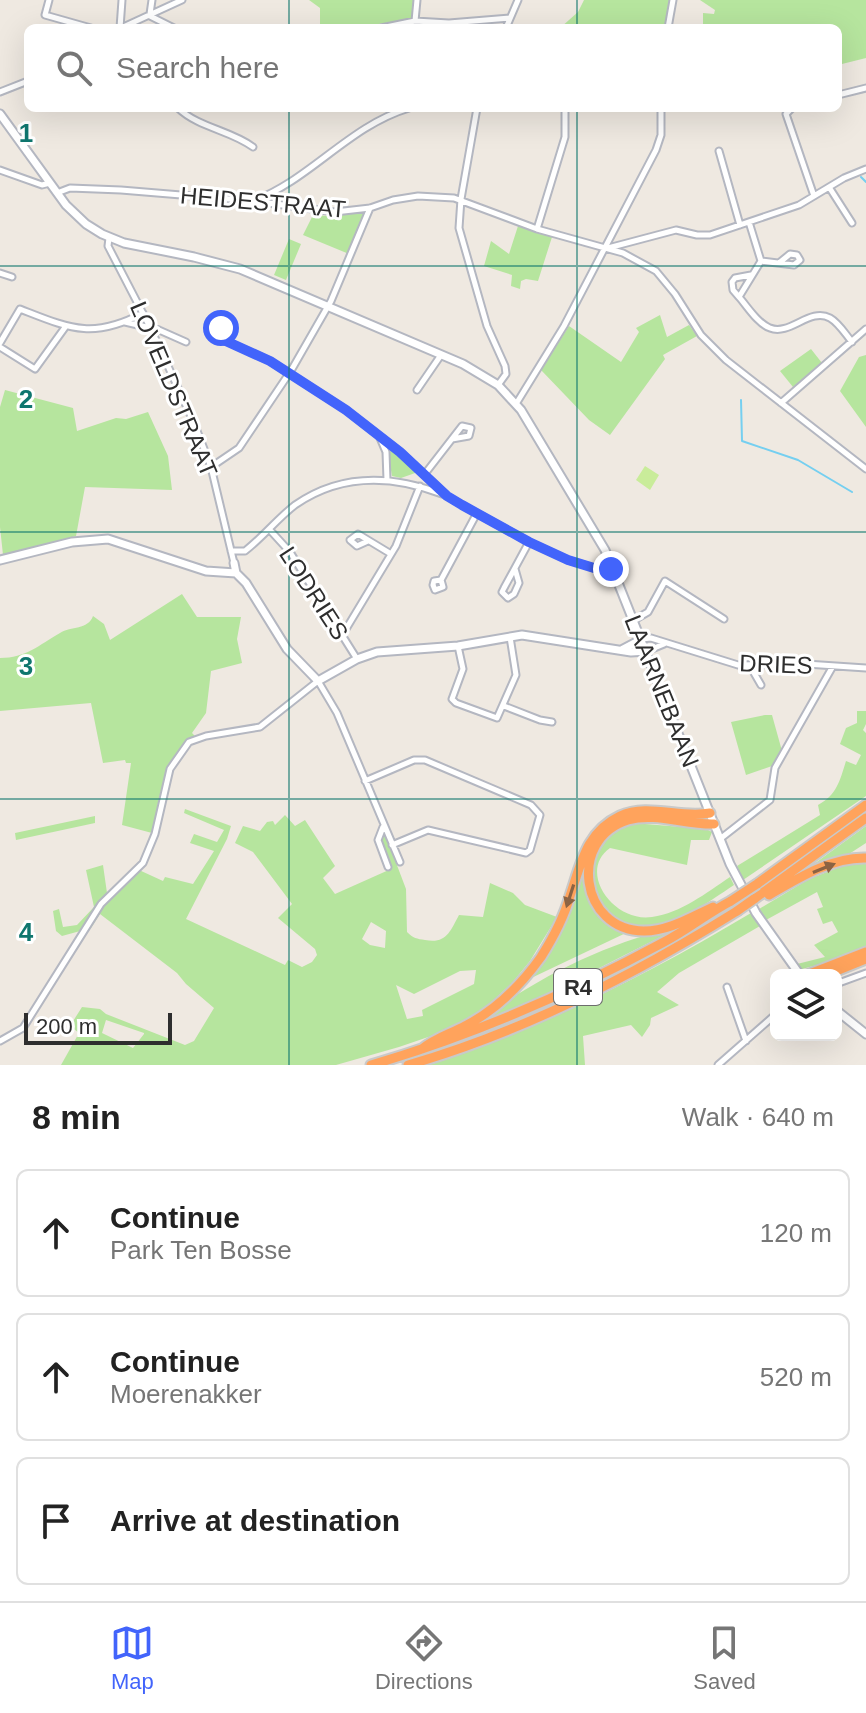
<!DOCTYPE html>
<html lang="en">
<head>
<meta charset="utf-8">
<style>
  :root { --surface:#fff; --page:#f6f6f6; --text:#222; --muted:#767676; --line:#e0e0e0; --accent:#4264fb }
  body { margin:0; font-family:Arial,sans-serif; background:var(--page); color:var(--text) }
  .controls { position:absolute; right:24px; bottom:24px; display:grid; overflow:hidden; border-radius:12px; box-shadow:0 8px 32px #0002 }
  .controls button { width:72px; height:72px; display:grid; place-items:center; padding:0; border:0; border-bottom:2px solid var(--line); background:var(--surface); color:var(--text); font:40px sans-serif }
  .scale { position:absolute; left:24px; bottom:20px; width:148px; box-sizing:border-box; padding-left:8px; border:4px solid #2e2e2e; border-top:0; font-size:22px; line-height:28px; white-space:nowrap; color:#2e2e2e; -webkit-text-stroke:6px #fff; paint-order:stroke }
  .stop { position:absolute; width:24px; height:24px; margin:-18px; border:6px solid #4264fb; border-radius:50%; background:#fff }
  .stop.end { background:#4264fb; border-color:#fff; box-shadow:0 2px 8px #0008 }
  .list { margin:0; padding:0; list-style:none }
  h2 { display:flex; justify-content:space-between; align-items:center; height:104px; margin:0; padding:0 32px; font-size:34px }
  h2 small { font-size:26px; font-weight:400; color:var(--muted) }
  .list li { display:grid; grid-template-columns:52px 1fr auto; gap:24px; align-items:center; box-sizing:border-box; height:128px; margin:0 16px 16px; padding:0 16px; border:2px solid var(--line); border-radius:12px }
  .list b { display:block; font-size:30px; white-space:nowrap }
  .list p { margin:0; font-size:26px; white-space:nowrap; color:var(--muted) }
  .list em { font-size:26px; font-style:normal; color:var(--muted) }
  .icon { flex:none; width:44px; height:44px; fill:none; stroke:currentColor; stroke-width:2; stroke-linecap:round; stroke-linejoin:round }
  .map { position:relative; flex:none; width:866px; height:1065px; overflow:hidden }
  .search { position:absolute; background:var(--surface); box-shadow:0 8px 32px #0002; left:24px; right:24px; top:24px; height:88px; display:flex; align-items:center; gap:20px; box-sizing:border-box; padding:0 28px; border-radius:12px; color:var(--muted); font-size:30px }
  .sheet { height:536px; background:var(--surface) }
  nav { display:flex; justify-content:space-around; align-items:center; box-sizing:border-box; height:112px; border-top:2px solid var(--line); background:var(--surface); font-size:22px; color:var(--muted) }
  nav a { display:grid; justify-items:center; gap:4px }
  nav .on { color:var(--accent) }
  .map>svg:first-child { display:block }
  .green { fill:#b6e59e; fill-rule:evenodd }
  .pitch { fill:#c9ec9a }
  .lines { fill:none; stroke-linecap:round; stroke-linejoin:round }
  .stream { stroke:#75cff0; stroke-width:2 }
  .street-casing { stroke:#b4b7c1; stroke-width:9 }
  .secondary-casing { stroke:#b4b7c1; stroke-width:11 }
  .highway-casing { stroke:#c9c9c9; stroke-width:13 }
  .street { stroke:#fff; stroke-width:5 }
  .secondary { stroke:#fff; stroke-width:7 }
  .highway { stroke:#ffa35c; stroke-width:9 }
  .highway-bridge-casing { stroke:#c9c9c9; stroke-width:13; stroke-linecap:butt }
  .highway-bridge { stroke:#ffa35c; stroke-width:9 }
  .oneway { fill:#8c6343 }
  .route { stroke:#4264fb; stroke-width:10 }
  .grid { fill:none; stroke:#0f766e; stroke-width:2; stroke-opacity:0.55 }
  .labels { text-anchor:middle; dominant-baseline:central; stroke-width:6; stroke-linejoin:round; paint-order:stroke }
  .shield { fill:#fff; stroke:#6d6d6d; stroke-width:2 }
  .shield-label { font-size:22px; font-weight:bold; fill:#2e2e2e }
  .street-label { font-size:24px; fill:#2e2e2e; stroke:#fff }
  .grid-label { font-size:26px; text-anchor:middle; font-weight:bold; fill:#0f766e; stroke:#fff; stroke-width:6; stroke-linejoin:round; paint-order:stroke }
</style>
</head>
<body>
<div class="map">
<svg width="866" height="1065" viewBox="0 0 866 1065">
  <rect width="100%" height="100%" fill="#efe9e1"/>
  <path class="green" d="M309 0H415L413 19 351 28H320V8Z
    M584 0H672L666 28H560L578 12Z
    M700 0H866V58L838 65V28H703V13L714 14 715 10Z
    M361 212 364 215 349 254 303 235 313 215 329 216Z
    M518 226 552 237 538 281 526 279 521 281 520 289 511 286 512 275 484 266 491 241 509 254Z
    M289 239 301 244 286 280 274 275Z
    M660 315 667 337 689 325 697 336 663 355 665 359 610 435 589 420 541 370 569 326 621 362 639 332 636 328Z
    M811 349 822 363 793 387 780 371Z
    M866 355V427L840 391 859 357Z
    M5 390 73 408 77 431 116 418 126 419 148 412 168 456 172 490 85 487 76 536 3 555 0 527V407Z
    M389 446 418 472 401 478 392 476 387 447Z
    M182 594 197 617H241L237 639 242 663 211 671 206 713 192 733 195 736C162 759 160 797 152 833L122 825 131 763H126L125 760 103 763 91 703 0 711V658C26 658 39 645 60 633 71 626 88 630 93 616L104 624 110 640Z
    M857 711H866V724L863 730 866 733V796L743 880 737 866 820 815 818 805C837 795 840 780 846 761L856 765 861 755 840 744 846 728 857 723Z
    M765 715H772L782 751 772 766 746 775 731 722Z
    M185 809 231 826 227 839 186 919 285 965 288 960 302 967 312 962 317 955 315 949 278 918 292 904 253 852 235 843 243 826 260 831 267 822 273 821 275 825 285 815 295 826 305 820 335 866 323 878 335 894 391 869 379 841 384 831 406 889 407 932C413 938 417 939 425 940 446 944 450 932 459 915L483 917 490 883 513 893 525 905 557 917 530 961 512 983 482 1011 437 1034 399 1047 336 1065H61L79 1033 70 1026 82 1007 100 1009 106 1014 185 1045 194 1041 214 1008 186 984 177 973 100 914 91 928 62 936 56 931 53 911 59 909 63 927 77 925 94 907 86 870 103 865 108 900 139 870 163 881 165 877 193 884 214 851 190 843 194 834 217 842 224 830 184 813ZM371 922 386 931 385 948 370 945 362 939ZM476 970 474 984 422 1010 423 1016 407 1019 396 985 414 994 460 971ZM106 1020 144 1033V1034L133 1048 102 1033Z
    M95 816V823L16 840 15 833Z
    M633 823 706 829 712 832 709 840H691L687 865 610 848C577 871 613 923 652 917 681 913 706 893 730 877L734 885C708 902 678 926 646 927 605 927 575 878 602 844 610 834 621 828 633 823Z
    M866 826V843L849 854 803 872Z
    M585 857C587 907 590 903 628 932L527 980 545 956Z
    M850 863H866V947L843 958 802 969 797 964 825 957 814 945 838 932 832 921 823 924 817 909 823 907 817 892 766 920 759 909 809 879Z
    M751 913 760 926 679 973 657 992 679 1005 651 1018 650 1025 642 1037 631 1025 583 1036 585 1065H429C542 1028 649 974 751 913Z
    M682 926 544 996 473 1025C534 979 606 942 682 926Z"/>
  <path class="pitch" d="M645 466 659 475 650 490 636 480Z"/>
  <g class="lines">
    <path class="stream" d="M861 177 866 182
      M741 400 742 441 798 460 852 492"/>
    <defs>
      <path id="street" d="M49 0 45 15 91 28
        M150 14 152 0
        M150 16 174 28
        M415 21 417 0
        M120 28 122 0
        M121 28 182 0
        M381 28 415 21 449 23 510 18
        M506 28 518 0
        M668 28 673 0
        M0 92 28 81
        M838 95 866 88
        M178 108C199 128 230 130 253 147
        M477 108 461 199 459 228 487 326 505 366 506 374 498 385
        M792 108 786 114 814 196
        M719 151 740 225
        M0 170 42 185 50 183
        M829 187 852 223
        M57 193 70 188 121 190 253 201 335 212 370 208 393 200 418 196 454 198 537 229 623 253 656 271 675 294 701 335 726 360 866 469
        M253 201C310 180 349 126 409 108
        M749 222 761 261 739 297C747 306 758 324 770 328 790 336 810 307 830 318 839 323 846 335 852 342
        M537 229 565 137V111
        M109 238 108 246 151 329 194 423 211 467 234 563
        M608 248 676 230 697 235H710L799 205 844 178 866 169
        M761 261 794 265 800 260 797 255 790 254 779 263
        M0 273 12 277
        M739 297 733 290 732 282 735 278 751 275
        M125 322 159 330 186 342
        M221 328 217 337 270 361 346 410 400 452 447 496 462 505 529 542 568 560 594 568 613 569
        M0 343 20 309C69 328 92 340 143 313
        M0 347 35 369 66 326
        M417 390 441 355
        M781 403 866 329
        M516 404 564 326 656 150 661 135V108
        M380 438 386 452 387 480
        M211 467 239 448 292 369 331 301 370 208
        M424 475 462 426 471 428 469 436 452 439
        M269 529 290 552 357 659
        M368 541 357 546 350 540 358 534 391 554
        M231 551H245C263 537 277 519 295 505 341 473 392 475 442 494
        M515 569 519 583 514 594 508 598 502 592 504 588 529 542
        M441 580 434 581 433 585 435 590 443 587 441 580 477 513
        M634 620 648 612 665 581 724 619
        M343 634 396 546 420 486
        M642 639 651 638 738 665 806 664 866 668
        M458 646 463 669 452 699 456 703 497 718 516 675 510 637
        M647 651 664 644
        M750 666 761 685
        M504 706 540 720 552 722
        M365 781 414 760H425L531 805 540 815 530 850 526 853 428 830 392 845
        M383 827 378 840 388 867
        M720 839 770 800 775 768 833 666
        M836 984 866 973
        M727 987 746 1041
        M0 1041 23 1028 101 904 143 863 155 834 170 769 189 742 206 736 260 727 318 681 337 713 400 862
        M718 1065 776 1014"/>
      <path id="secondary" d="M0 114 66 205 86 224 102 234 124 243 194 257 240 269 463 364 498 385 521 410 605 550 730 864 756 913 800 975
        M0 560 72 542 108 539 206 571 236 573
        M234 563 236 573 246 583 287 649 318 681 357 659 377 652 458 646 522 635 631 652 647 651
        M623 649 642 639
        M836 1010 866 1034"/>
      <path id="highway" d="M757 884 866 805
        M769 895C798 878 832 857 866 858
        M754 899 866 818
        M713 907C691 917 669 931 644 931 580 931 567 839 628 820 655 812 686 825 714 824
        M807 975 866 952
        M826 975 866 959
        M422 1049C435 1038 450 1034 465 1026 496 1010 521 985 541 957 553 938 564 917 570 896 581 864 586 832 620 816 648 803 681 819 710 813
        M371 1065C474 1035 570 993 664 942 687 930 708 913 731 901
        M408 1065C523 1032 636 974 737 911"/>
    </defs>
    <use href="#street" class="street-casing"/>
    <use href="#secondary" class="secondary-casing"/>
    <use href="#highway" class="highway-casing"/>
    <use href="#street" class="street"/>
    <use href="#secondary" class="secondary"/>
    <use href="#highway" class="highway"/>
    <defs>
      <path id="highway-bridge" d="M731 901 757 884
        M737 911 754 899"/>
    </defs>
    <use href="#highway-bridge" class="highway-bridge-casing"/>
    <use href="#highway-bridge" class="highway-bridge"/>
  </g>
  <defs><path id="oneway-solid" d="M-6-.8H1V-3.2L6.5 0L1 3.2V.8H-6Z" transform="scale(2)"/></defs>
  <g class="oneway">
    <use href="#oneway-solid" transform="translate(824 868) rotate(-22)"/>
    <use href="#oneway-solid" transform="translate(570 896) rotate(108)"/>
  </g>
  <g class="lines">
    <path class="route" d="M221 328 217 337 270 361 346 410 400 452 447 496 462 505 529 542 568 560 594 568 611 569"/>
  </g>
  <path class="grid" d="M289 0V28M577 0V28M289 108V1065M577 108V1065M0 266H866M0 532H866M0 799H866"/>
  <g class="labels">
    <rect class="shield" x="554" y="969" width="48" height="36" rx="6"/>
    <g class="shield-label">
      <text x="578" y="987">R4</text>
    </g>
    <g class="street-label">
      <text transform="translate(263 202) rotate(5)">HEIDESTRAAT</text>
      <text transform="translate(174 389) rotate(67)">LOVELDSTRAAT</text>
      <text transform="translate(314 593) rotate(57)">LODRIES</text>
      <text transform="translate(776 664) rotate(2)">DRIES</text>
      <text transform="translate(662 691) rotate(68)">LAARNEBAAN</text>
    </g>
  </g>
  <g class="grid-label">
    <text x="26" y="142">1</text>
    <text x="26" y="408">2</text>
    <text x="26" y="675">3</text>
    <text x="26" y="941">4</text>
  </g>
</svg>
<div class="controls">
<button><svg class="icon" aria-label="layers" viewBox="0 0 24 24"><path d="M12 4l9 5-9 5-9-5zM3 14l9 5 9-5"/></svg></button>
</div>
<div class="scale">200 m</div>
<div class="stop" style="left:221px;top:328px"></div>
<div class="stop end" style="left:611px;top:569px"></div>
<div class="search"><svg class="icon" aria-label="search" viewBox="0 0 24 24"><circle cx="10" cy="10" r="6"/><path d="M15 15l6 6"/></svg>Search here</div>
</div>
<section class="sheet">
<h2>8 min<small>Walk · 640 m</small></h2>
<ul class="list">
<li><svg class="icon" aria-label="ahead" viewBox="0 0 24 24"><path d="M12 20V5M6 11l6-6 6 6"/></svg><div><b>Continue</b><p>Park Ten Bosse</p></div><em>120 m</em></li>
<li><svg class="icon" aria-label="ahead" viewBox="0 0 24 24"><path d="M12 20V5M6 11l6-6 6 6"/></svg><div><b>Continue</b><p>Moerenakker</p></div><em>520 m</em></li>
<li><svg class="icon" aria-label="arrive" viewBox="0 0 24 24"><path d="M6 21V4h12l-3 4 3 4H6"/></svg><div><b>Arrive at destination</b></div></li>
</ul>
</section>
<nav>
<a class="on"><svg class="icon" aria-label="map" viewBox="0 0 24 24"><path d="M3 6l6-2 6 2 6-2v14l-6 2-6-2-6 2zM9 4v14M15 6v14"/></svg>Map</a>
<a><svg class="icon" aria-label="directions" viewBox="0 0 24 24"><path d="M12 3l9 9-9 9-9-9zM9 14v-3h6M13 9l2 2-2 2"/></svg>Directions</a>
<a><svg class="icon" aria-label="saved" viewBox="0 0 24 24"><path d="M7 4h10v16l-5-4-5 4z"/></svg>Saved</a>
</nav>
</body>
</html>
